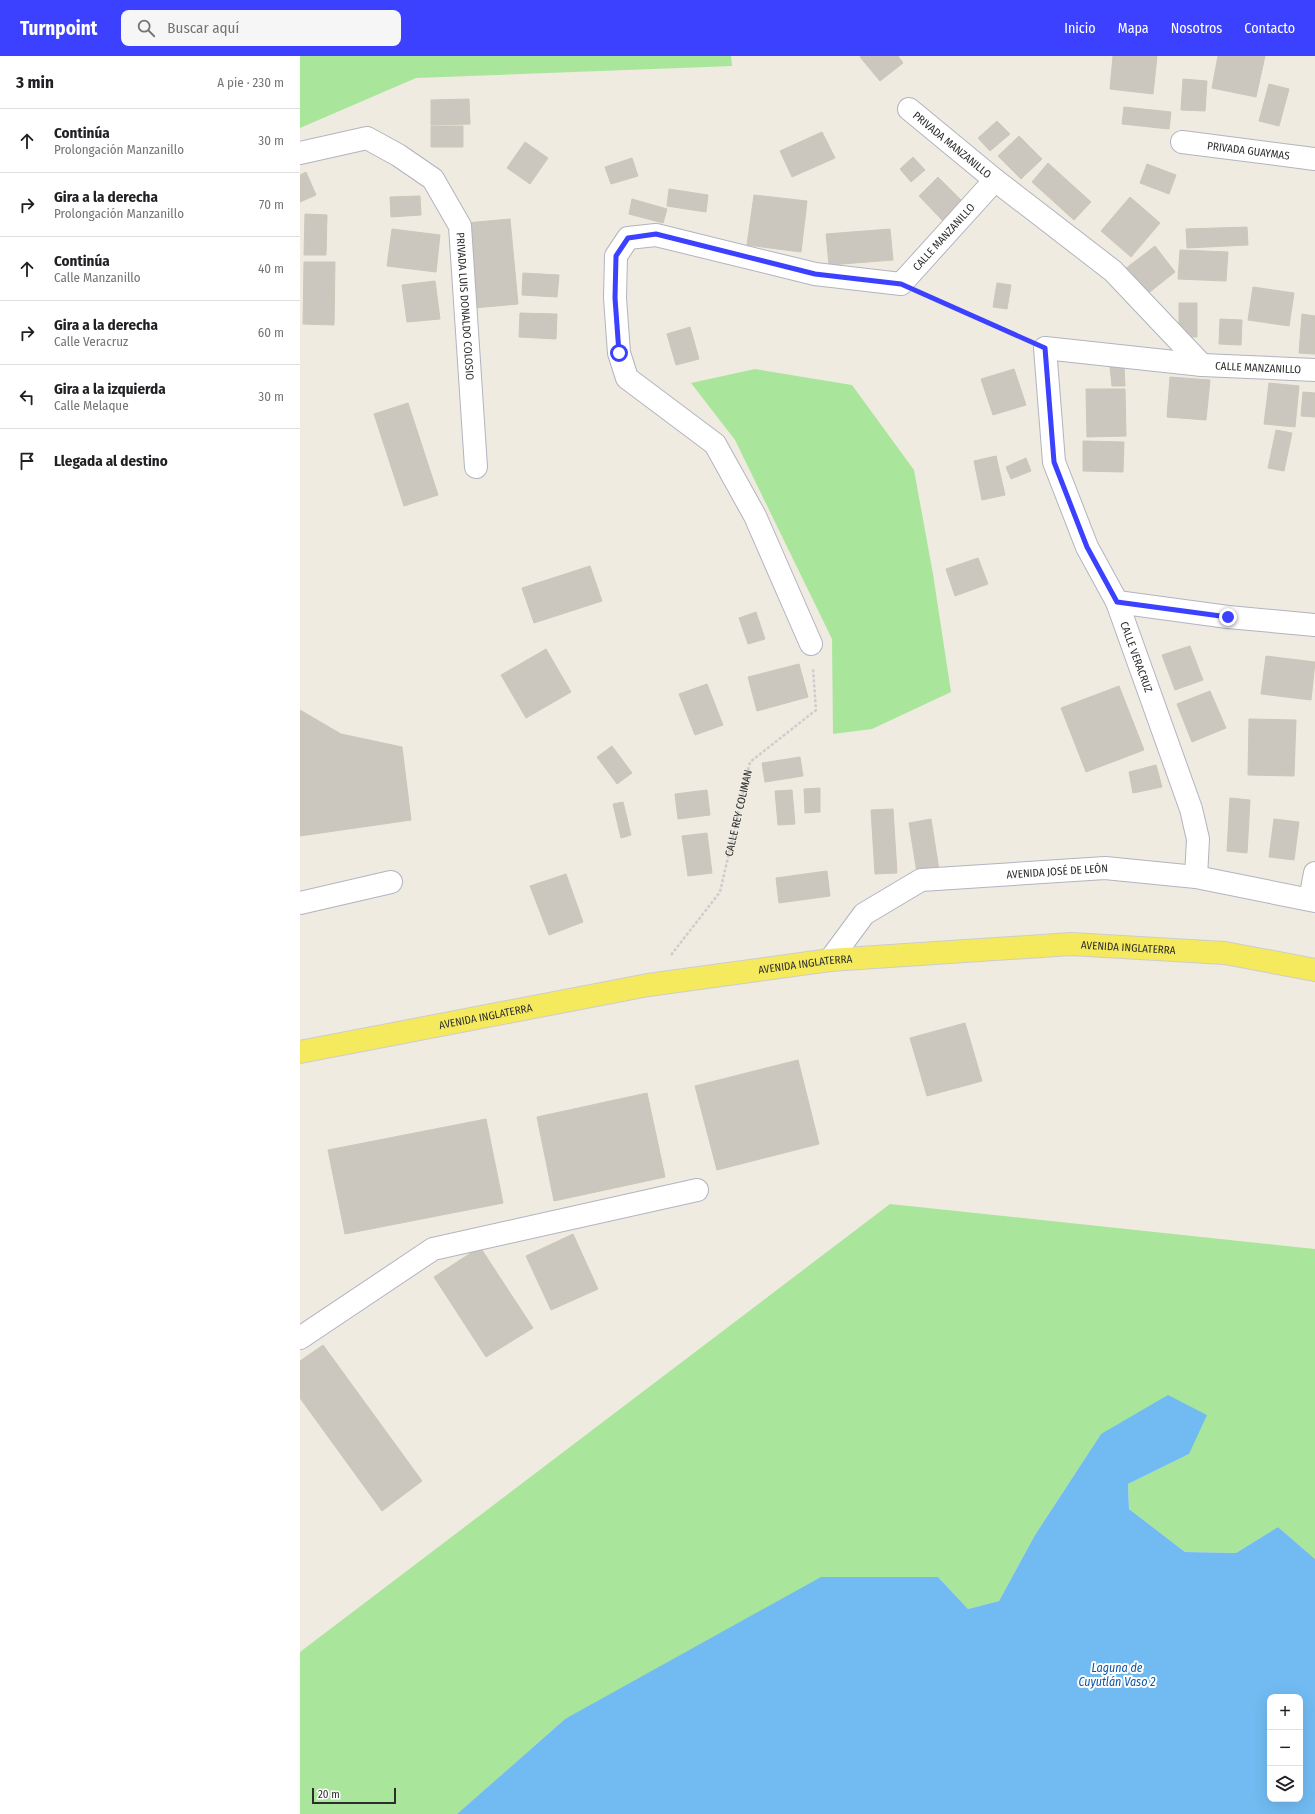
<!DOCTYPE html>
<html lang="es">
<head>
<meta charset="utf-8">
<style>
  :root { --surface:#fff; --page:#f6f6f6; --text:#202124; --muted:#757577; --line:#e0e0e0; --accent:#3c41ff }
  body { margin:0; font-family:"Fira Sans Condensed",sans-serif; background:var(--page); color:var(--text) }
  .controls { position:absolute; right:12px; bottom:12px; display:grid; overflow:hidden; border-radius:8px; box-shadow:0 4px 16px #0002 }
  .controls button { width:36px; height:36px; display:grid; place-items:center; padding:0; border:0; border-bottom:1px solid var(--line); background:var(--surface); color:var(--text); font:20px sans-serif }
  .scale { position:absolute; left:12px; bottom:10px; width:84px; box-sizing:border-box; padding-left:4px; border:2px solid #2d2d2d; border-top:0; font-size:11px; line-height:14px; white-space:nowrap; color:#2d2d2d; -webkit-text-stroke:3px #fff; paint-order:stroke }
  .stop { position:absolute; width:12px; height:12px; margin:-9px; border:3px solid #3c41ff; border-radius:50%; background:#fff }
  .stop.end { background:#3c41ff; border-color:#fff; box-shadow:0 1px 4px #0008 }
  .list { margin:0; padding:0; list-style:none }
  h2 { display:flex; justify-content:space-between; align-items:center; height:52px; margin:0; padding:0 16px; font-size:17px }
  h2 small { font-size:13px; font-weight:400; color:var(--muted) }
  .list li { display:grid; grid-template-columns:26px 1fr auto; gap:12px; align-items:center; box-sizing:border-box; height:64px; padding:0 16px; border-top:1px solid var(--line) }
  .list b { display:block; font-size:15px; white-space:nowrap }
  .list p { margin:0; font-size:13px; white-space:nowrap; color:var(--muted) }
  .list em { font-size:13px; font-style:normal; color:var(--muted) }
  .icon { flex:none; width:22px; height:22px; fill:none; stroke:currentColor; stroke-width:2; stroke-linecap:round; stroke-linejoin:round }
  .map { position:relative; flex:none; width:1015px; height:1758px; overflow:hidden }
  header { display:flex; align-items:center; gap:24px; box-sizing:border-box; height:56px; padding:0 20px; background:var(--accent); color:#fff }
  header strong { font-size:19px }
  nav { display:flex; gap:22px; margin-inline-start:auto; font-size:14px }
  .search { width:280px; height:36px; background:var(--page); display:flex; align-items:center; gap:10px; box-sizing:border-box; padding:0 14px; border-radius:8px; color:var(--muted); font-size:15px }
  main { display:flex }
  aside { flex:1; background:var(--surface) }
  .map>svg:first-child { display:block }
  .green { fill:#a9e69b }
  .water { fill:#71bbf2; fill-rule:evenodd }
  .building { fill:#cbc7bf; stroke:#cbc7b9 }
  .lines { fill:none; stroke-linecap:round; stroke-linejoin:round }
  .minor-casing { stroke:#b3b3c1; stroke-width:24 }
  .major-casing { stroke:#cdcdcd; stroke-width:24 }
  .path { stroke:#cdcdcd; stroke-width:2.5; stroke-dasharray:3 2; stroke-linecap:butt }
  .minor { stroke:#fff; stroke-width:22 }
  .major { stroke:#f5ea5e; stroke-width:22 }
  .route { stroke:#3c41ff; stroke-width:5 }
  .labels { text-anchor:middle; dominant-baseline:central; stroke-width:4; stroke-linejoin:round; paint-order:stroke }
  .street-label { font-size:11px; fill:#2d2d2d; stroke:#fff }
  .water-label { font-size:12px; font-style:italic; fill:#0a56a4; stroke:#fff }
</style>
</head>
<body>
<header>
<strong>Turnpoint</strong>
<div class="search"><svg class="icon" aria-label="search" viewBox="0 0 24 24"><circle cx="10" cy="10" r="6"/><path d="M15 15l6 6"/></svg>Buscar aquí</div>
<nav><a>Inicio</a><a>Mapa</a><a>Nosotros</a><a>Contacto</a></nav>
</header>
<main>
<aside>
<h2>3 min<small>A pie · 230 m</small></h2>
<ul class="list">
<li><svg class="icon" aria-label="ahead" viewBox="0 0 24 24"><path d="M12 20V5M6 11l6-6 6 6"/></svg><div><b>Continúa</b><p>Prolongación Manzanillo</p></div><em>30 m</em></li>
<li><svg class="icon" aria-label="right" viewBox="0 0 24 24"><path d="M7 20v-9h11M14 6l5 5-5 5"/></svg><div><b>Gira a la derecha</b><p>Prolongación Manzanillo</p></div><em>70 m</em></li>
<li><svg class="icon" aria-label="ahead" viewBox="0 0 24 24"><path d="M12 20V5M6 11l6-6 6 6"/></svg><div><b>Continúa</b><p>Calle Manzanillo</p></div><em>40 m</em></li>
<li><svg class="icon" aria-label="right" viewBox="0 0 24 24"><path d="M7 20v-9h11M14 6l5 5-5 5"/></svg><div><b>Gira a la derecha</b><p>Calle Veracruz</p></div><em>60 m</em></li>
<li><svg class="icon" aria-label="left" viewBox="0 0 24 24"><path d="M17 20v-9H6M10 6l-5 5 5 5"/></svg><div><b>Gira a la izquierda</b><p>Calle Melaque</p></div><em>30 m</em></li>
<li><svg class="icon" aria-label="arrive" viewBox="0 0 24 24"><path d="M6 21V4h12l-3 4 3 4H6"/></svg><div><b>Llegada al destino</b></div></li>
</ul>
</aside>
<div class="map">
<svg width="1015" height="1758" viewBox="0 0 1015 1758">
  <rect width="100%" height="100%" fill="#efebe0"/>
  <path class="green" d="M0 0H431L432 10 116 22 0 72Z
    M455 313 552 329 614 414 633 518 651 636 572 673 533 678 532 583 435 384 391 327Z
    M590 1148 1015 1193V1503L978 1471 936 1497 885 1496 829 1453 828 1428 889 1398 801 1378 735 1479 699 1545 668 1553 638 1521 265 1663 157 1758H0V1596Z"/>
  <path class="water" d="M868 1339 907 1359 889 1398 828 1428 829 1453 885 1496 936 1497 978 1471 1015 1503V1758H157L265 1663 521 1521H638L668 1553 699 1545 735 1479 801 1378ZM970 1641H1000V1743H970Z"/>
  <path class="building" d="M562 0H598L603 7 580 25 560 1Z
    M813 0H857L853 38 810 33Z
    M918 0H965L956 41 912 32Z
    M883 23 907 25 905 55 881 54Z
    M969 28 989 33 979 70 959 65Z
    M169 43 170 68 131 69V44Z
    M824 51 871 56 869 73 822 68Z
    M697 65 710 78 690 95 678 82Z
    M131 70H163V91H131Z
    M522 76 535 102 492 121 480 95Z
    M719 80 742 103 721 123 698 100Z
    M225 86 248 102 230 128 207 112Z
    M613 101 625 114 611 126 600 113Z
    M332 102 338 120 311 128 305 111Z
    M748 107 791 146 774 164 732 126Z
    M847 108 876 119 869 138 840 127Z
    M6 116 16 139 0 146V119Z
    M638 121 663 146 643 165 619 140Z
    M369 133 408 139 406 156 367 150Z
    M454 139 507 145 501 196 447 189Z
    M120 140 121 159 91 161 90 141Z
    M830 141 860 167 831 201 801 175Z
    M332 143 367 153 363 167 329 158Z
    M5 158 27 159 26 199H4Z
    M210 163 218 248 174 252 166 167Z
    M947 171 948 189 887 192 886 173Z
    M92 173 140 179 136 216 87 210Z
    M590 173 593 204 529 209 526 178Z
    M855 190 875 216 846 239 825 213Z
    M880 194 928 196 926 225 878 223Z
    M4 206H35L34 269 3 268Z
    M223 217 259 219 257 241 222 239Z
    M135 225 140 263 107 266 102 229Z
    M697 227 711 229 707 253 693 251Z
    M953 231 994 237 989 270 948 264Z
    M879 247H897V281H879Z
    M220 257 257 258 256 283 219 281Z
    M1002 258 1015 260V298L999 297Z
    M920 263 942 264 941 289 919 288Z
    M390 271 399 303 376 309 367 278Z
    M810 310H824L825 330H812Z
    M714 313 726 349 693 359 681 323Z
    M870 321 910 324 906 364 867 361Z
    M969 327 999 330 995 371 964 368Z
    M786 333H825L826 380 787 381Z
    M1003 336 1015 337V361L1001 360Z
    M108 347 138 439 104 450 74 358Z
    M976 374 992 377 984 415 968 412Z
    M783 385 824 386 823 416 783 415Z
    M696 400 705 439 682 444 674 405Z
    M726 402 731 415 711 423 706 411Z
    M678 502 688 528 655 540 646 513Z
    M290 510 302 545 234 567 222 532Z
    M456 556 465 583 448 588 439 562Z
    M890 590 903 624 875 634 862 599Z
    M246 593 271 636 226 662 201 619Z
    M966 600 1015 606 1011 644 961 638Z
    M499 608 508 641 457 655 448 621Z
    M407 628 423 669 395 679 379 638Z
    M819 630 844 694 786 716 761 652Z
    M910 635 926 672 892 686 877 648Z
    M0 654 41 678 102 691 111 764 0 780Z
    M949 663 996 664 994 720 948 719Z
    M312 690 332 717 317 728 297 701Z
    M500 701 503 720 465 726 462 707Z
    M856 709 862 731 833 737 829 716Z
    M520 732V756L505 757 504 733Z
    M407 734 410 759 378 763 375 738Z
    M492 734 495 768 478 769 475 735Z
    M930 742 950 744 947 797 927 795Z
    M323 746 331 779 321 782 313 748Z
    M593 753 597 817 575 818 571 754Z
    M631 763 639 814 617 817 609 767Z
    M974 763 999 766 994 804 969 801Z
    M407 777 412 817 388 820 382 780Z
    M527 815 530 840 479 847 476 822Z
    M266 818 283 866 249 879 230 830Z
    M665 967 682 1025 627 1040 610 982Z
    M498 1004 519 1088 417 1114 395 1030Z
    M347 1037 365 1121 254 1145 237 1061Z
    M186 1063 203 1147 45 1178 28 1094Z
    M273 1178 298 1233 251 1254 226 1200Z
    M180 1191 233 1272 186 1301 134 1221Z
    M23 1289 122 1425 82 1455 0 1342V1305Z"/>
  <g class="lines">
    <defs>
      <g id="minor">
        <path id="s2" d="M609 53 695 124 813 215 902 309"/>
        <path id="s3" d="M882 86 1015 103"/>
        <path id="s4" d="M0 97 67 82 98 99 133 123 160 170 176 411"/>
        <path d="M817 546 928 561 1015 569"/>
        <path id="s5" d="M511 588 455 460 415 388 327 322 319 297 315 242 316 200 328 182 356 179 515 218 601 228 695 124"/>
        <path id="s6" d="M896 821 898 783 891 753 817 546 787 491 754 406 745 292 902 309 1015 314"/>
        <path d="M1010 843 1015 817"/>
        <path d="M0 847 91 826"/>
        <path id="s7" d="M530 904 564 858 621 824 805 812 896 821 1015 845"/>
        <path d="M0 1282 133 1193 397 1134"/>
      </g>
      <g id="major">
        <path id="s8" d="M0 996 348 929 530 904 771 888 925 897 1015 914"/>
      </g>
    </defs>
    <use href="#minor" class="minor-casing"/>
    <use href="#major" class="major-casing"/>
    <g class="path">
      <path d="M625 239 722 282"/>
      <path id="s1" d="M371 899 420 836 450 706 516 654 513 613"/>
    </g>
    <use href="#minor" class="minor"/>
    <use href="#major" class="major"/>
  </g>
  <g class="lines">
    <path class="route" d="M319 297 315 242 316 200 328 182 356 178 515 218 601 228 745 292 754 406 787 491 817 546 928 561"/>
  </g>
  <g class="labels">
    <g class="street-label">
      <text stroke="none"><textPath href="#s2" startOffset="56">PRIVADA MANZANILLO</textPath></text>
      <text stroke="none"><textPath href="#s3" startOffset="67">PRIVADA GUAYMAS</textPath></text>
      <text stroke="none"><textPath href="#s5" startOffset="819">CALLE MANZANILLO</textPath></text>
      <text stroke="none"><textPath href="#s4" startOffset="281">PRIVADA LUIS DONALDO COLOSIO</textPath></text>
      <text stroke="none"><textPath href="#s6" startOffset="771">CALLE MANZANILLO</textPath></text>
      <text transform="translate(836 601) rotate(70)">CALLE VERACRUZ</text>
      <text stroke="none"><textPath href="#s1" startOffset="161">CALLE REY COLIMAN</textPath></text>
      <text stroke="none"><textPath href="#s7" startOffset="260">AVENIDA JOSÉ DE LEÓN</textPath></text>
      <text stroke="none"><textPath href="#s8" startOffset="837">AVENIDA INGLATERRA</textPath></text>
      <text stroke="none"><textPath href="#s8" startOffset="513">AVENIDA INGLATERRA</textPath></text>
      <text stroke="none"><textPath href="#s8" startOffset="189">AVENIDA INGLATERRA</textPath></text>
    </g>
    <g class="water-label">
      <text x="817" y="1612">Laguna de<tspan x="817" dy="14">Cuyutlán Vaso 2</tspan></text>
    </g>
  </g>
</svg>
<div class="controls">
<button>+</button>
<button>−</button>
<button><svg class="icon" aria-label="layers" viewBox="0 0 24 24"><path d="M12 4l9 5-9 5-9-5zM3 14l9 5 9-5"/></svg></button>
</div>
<div class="scale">20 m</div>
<div class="stop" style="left:319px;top:297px"></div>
<div class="stop end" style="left:928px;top:561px"></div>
</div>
</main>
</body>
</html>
